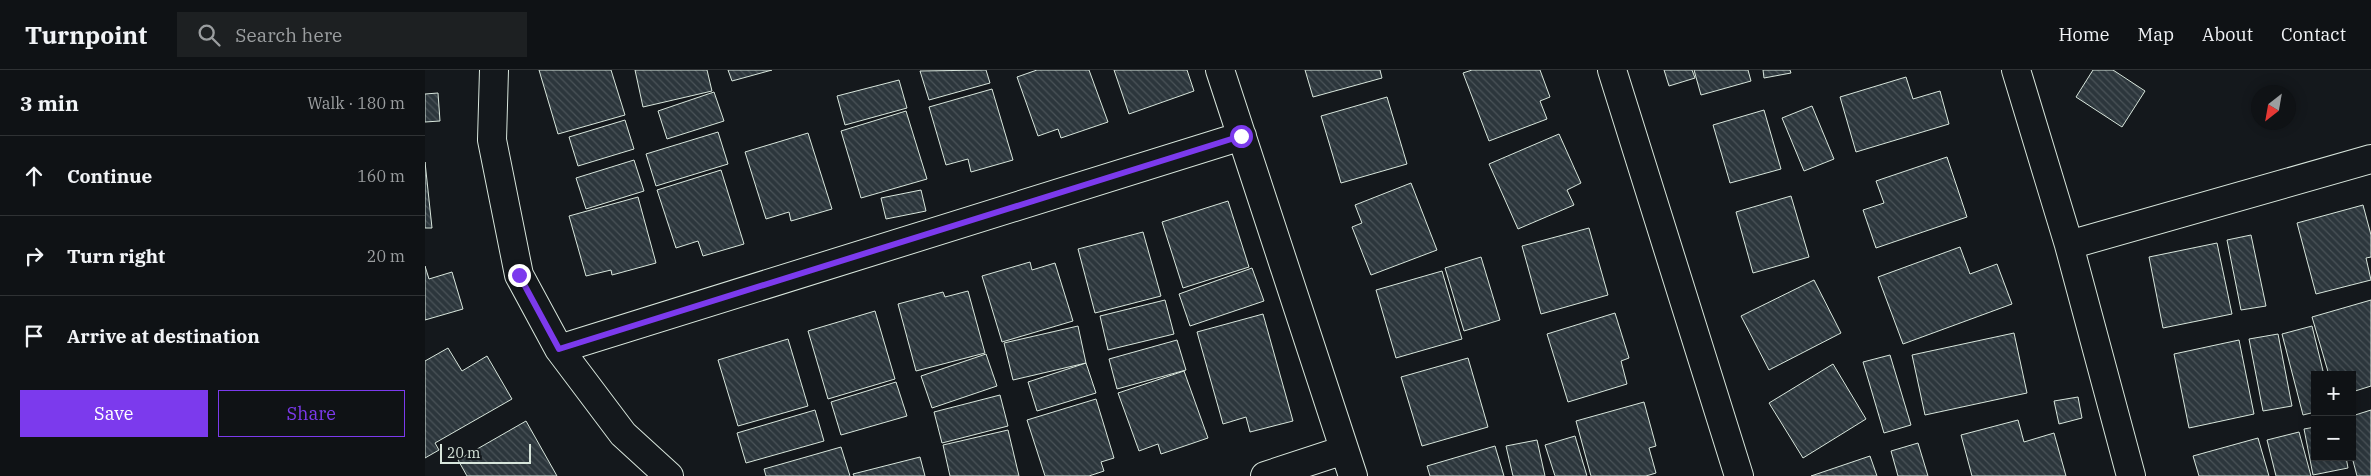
<!DOCTYPE html>
<html lang="en">
<head>
<meta charset="utf-8">
<style>
  :root { --surface:#0f1215; --page:#1d2022; --text:#f1f3f6; --muted:#9b9ea0; --line:#2f3234; --accent:#7c3aed }
  body { margin:0; font-family:"IBM Plex Serif",serif; background:var(--page); color:var(--text) }
  .controls { position:absolute; right:15px; bottom:15px; display:grid; overflow:hidden; border-radius:0px; box-shadow:0 2px 12px #0003 }
  .controls button { width:45px; height:45px; display:grid; place-items:center; padding:0; border:0; border-bottom:1px solid var(--line); background:var(--surface); color:var(--text); font:25px sans-serif }
  .compass { position:absolute; left:1826px; top:15px; width:45px; height:45px; border-radius:50%; background:var(--surface); box-shadow:0 2px 12px #0003; rotate:211deg }
  .scale { position:absolute; left:15px; bottom:12px; width:91px; box-sizing:border-box; padding-left:5px; border:2px solid #d8e6dc; border-top:0; font-size:14px; line-height:18px; white-space:nowrap; color:#d8e6dc; -webkit-text-stroke:4px #14181c; paint-order:stroke }
  .stop { position:absolute; width:15px; height:15px; margin:-11px; border:4px solid #7c3aed; border-radius:50%; background:#fff }
  .stop.end { background:#7c3aed; border-color:#fff; box-shadow:0 1px 5px #0008 }
  .list { margin:0; padding:0; list-style:none }
  h2 { display:flex; justify-content:space-between; align-items:center; height:65px; margin:0; padding:0 20px; font-size:21px }
  h2 small { font-size:16px; font-weight:400; color:var(--muted) }
  .list li { display:grid; grid-template-columns:32px 1fr auto; gap:15px; align-items:center; box-sizing:border-box; height:80px; padding:0 20px; border-top:1px solid var(--line) }
  .list b { display:block; font-size:19px; white-space:nowrap }
  .list em { font-size:16px; font-style:normal; color:var(--muted) }
  .actions { display:flex; gap:10px; padding:15px 20px }
  .actions a { flex:1; padding:11px 0; border:1px solid var(--accent); border-radius:0px; text-align:center; font-size:18px; color:var(--accent) }
  .actions .main { background:var(--accent); color:#fff }
  .icon { flex:none; width:28px; height:28px; fill:none; stroke:currentColor; stroke-width:2; stroke-linecap:round; stroke-linejoin:round }
  .map { position:relative; flex:none; width:1946px; height:406px; overflow:hidden }
  header { display:flex; align-items:center; gap:30px; box-sizing:border-box; height:70px; padding:0 25px; background:var(--surface); border-bottom:1px solid var(--line) }
  header strong { font-size:24px }
  nav { display:flex; gap:28px; margin-inline-start:auto; font-size:18px }
  .search { width:350px; height:45px; background:var(--page); display:flex; align-items:center; gap:12px; box-sizing:border-box; padding:0 18px; border-radius:0px; color:var(--muted); font-size:19px }
  main { display:flex }
  aside { flex:1; background:var(--surface) }
  .map>svg:first-child { display:block }
  .building { fill:url(#building-back-hatch); stroke:#d8e6dc }
  .lines { fill:none; stroke-linecap:round; stroke-linejoin:round }
  .minor-casing { stroke:#d8e6dc; stroke-width:30 }
  .minor { stroke:#14181c; stroke-width:28 }
  .route { stroke:#7c3aed; stroke-width:6 }
</style>
</head>
<body>
<header>
<strong>Turnpoint</strong>
<div class="search"><svg class="icon" aria-label="search" viewBox="0 0 24 24"><circle cx="10" cy="10" r="6"/><path d="M15 15l6 6"/></svg>Search here</div>
<nav><a>Home</a><a>Map</a><a>About</a><a>Contact</a></nav>
</header>
<main>
<aside>
<h2>3 min<small>Walk · 180 m</small></h2>
<ul class="list">
<li><svg class="icon" aria-label="ahead" viewBox="0 0 24 24"><path d="M12 20V5M6 11l6-6 6 6"/></svg><div><b>Continue</b></div><em>160 m</em></li>
<li><svg class="icon" aria-label="right" viewBox="0 0 24 24"><path d="M7 20v-9h11M14 6l5 5-5 5"/></svg><div><b>Turn right</b></div><em>20 m</em></li>
<li><svg class="icon" aria-label="arrive" viewBox="0 0 24 24"><path d="M6 21V4h12l-3 4 3 4H6"/></svg><div><b>Arrive at destination</b></div></li>
</ul>
<div class="actions"><a class="main">Save</a><a>Share</a></div>
</aside>
<div class="map">
<svg width="1946" height="406" viewBox="0 0 1946 406">
  <defs>
    <pattern id="building-back-hatch" width="6" height="6" patternUnits="userSpaceOnUse" patternTransform="scale(1.25)"><rect width="6" height="6" fill="#2c363c"/><path d="M-1 5l2 2M0 0l6 6M5-1l2 2" fill="none" stroke="#4a5358"/></pattern>
  </defs>
  <rect width="100%" height="100%" fill="#14181c"/>
  <path class="building" d="M114 0H186L200 45 133 64Z
    M210 0H282L287 21 218 37Z
    M303 0H347L307 11Z
    M561 0 565 13 504 30 495 1Z
    M612 0H664L683 52 636 68 633 59 613 66 592 7Z
    M689 0H762L769 21 704 44Z
    M880 0H955L957 8 888 27Z
    M1047 0H1115L1125 27 1115 31 1122 49 1064 71 1038 3Z
    M1239 0H1267L1270 8 1244 16Z
    M1269 0H1323L1326 11 1276 25Z
    M1338 0H1365L1366 3 1339 8Z
    M1668 0H1688L1720 21 1697 57 1651 27Z
    M1481 7 1488 29 1515 21 1524 54 1431 82 1415 27Z
    M474 10 482 38 420 55 412 26Z
    M567 19 588 90 546 102 543 89 521 95 504 37Z
    M289 22 299 51 242 69 233 41Z
    M13 23 15 51 0 52V24Z
    M962 27 982 94 916 113 896 46Z
    M1387 36 1409 89 1379 101 1357 48Z
    M1339 40 1356 99 1305 113 1288 55Z
    M481 41 502 109 436 128 416 61Z
    M200 50 209 79 153 96 144 67Z
    M293 62 303 94 231 116 221 84Z
    M383 63 407 139 366 151 364 142 341 149 320 82Z
    M1134 64 1156 113 1142 120 1149 135 1093 159 1064 94Z
    M1522 87 1542 147 1451 178 1438 140 1459 133 1451 111Z
    M209 90 219 121 161 139 151 108Z
    M0 92 7 158H0Z
    M296 100 319 174 278 186 273 171 251 178 232 120Z
    M986 113 1012 180 946 205 927 157 937 153 930 135Z
    M496 120 501 141 461 149 456 128Z
    M1366 126 1384 187 1328 203 1311 142Z
    M213 127 231 193 187 205 186 200 161 206 144 146Z
    M803 131 824 197 758 218 737 152Z
    M1938 135 1946 165V187L1941 188 1946 210 1891 224 1872 153Z
    M1164 158 1183 225 1116 244 1097 176Z
    M718 162 736 226 670 243 653 179Z
    M1826 165 1841 236 1816 240 1802 170Z
    M1792 173 1807 244 1738 258 1724 187Z
    M1535 177 1545 204 1572 194 1587 234 1478 274 1453 207Z
    M1056 187 1075 250 1039 261 1020 198Z
    M605 192 607 200 630 193 648 251 577 272 557 206Z
    M0 196 4 209 27 202 38 239 0 250Z
    M827 198 839 231 765 256 754 224Z
    M1017 201 1037 269 971 288 951 220Z
    M1389 210 1416 263 1344 300 1316 246Z
    M543 221 560 283 491 301 473 234 518 222 520 227Z
    M740 230 749 264 683 280 675 246Z
    M1946 230V316L1927 322V305H1904L1887 247Z
    M450 241 470 309 403 329 383 261Z
    M1190 243 1204 288 1196 291 1202 314 1143 332 1122 264Z
    M838 244 868 351 825 362 821 347 798 354 772 262Z
    M653 256 661 293 588 310 579 273Z
    M1887 256 1899 305H1890V342L1878 345 1857 264Z
    M1589 263 1602 323 1500 345 1487 285Z
    M1853 264 1867 336 1838 341 1824 269Z
    M363 269 383 336 313 356 293 290Z
    M752 270 761 300 692 319 684 289Z
    M1814 270 1829 344 1764 358 1749 284Z
    M23 278 37 301 62 286 87 329 10 373 14 380 0 388V291Z
    M561 284 572 316 507 338 496 306Z
    M1465 285 1486 355 1459 363 1438 292Z
    M1043 288 1063 357 997 376 976 307Z
    M661 293 671 323 612 341 603 312Z
    M1408 294 1441 349 1378 388 1344 333Z
    M759 301 783 368 736 384 733 374 714 381 693 323Z
    M471 312 482 346 416 365 406 332Z
    M575 325 583 356 517 373 509 342Z
    M1653 327 1657 348 1634 354 1629 331Z
    M671 329 689 388 676 392 679 401 664 406H620L602 350Z
    M1219 332 1231 376 1224 378 1231 403 1221 406H1166L1151 351Z
    M390 340 399 371 321 393 312 363Z
    M1946 340V406H1932L1927 387V346Z
    M1593 350 1599 372 1629 363 1641 406H1547L1536 365Z
    M101 351 132 406H42L33 390Z
    M1890 357V387H1921L1923 398 1888 405 1879 359Z
    M583 360 594 406H525L518 375Z
    M1874 362 1886 406H1851L1842 370Z
    M1150 366 1162 406H1130L1120 375Z
    M1833 368 1844 406H1774L1768 386Z
    M1112 370 1120 406H1088L1081 376Z
    M1493 373 1503 406H1473L1466 381Z
    M1070 376 1079 406H1005L1002 396Z
    M416 377 425 406H341L339 399Z
    M1445 386 1452 406H1386Z
    M495 387 500 406H429L428 404Z"/>
  <g class="lines">
    <defs>
      <path id="minor" d="M69 0 67 70 94 205 134 279 198 364 244 406
        M795 0 928 406
        M1187 0 1314 406
        M1591 0 1644 175 1706 406
        M1644 175 1946 89
        M134 279 817 66
        M840 406 919 380"/>
    </defs>
    <use href="#minor" class="minor-casing"/>
    <use href="#minor" class="minor"/>
  </g>
  <g class="lines">
    <path class="route" d="M94 205 134 279 816 66"/>
  </g>
</svg>
<div class="controls">
<button>+</button>
<button>−</button>
</div>
<svg class="compass" viewBox="-18 -18 36 36"><path d="M0-13l5 13h-10z" fill="#e53935"/><path d="M0 13l5-13h-10z" fill="#9b9ea0"/></svg>
<div class="scale">20 m</div>
<div class="stop" style="left:816px;top:66px"></div>
<div class="stop end" style="left:94px;top:205px"></div>
</div>
</main>
</body>
</html>
